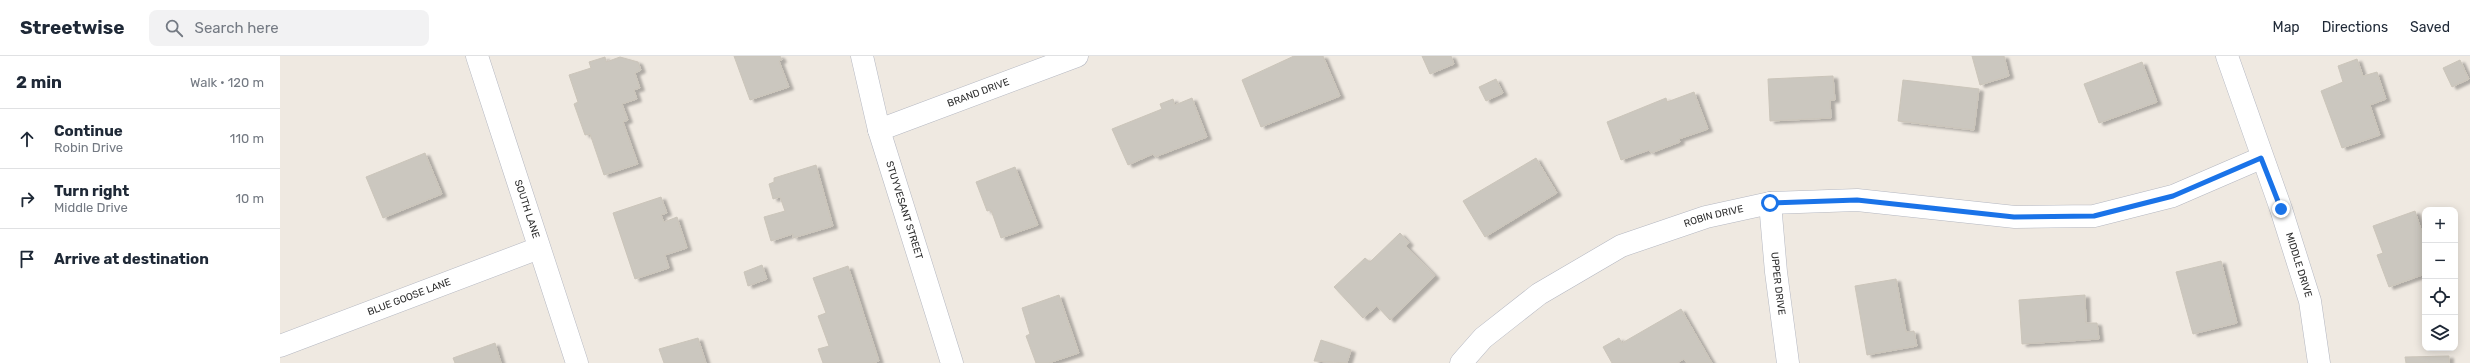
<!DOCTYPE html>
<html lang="en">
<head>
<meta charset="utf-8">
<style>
  :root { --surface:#fff; --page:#f2f2f3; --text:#1f2937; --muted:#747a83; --line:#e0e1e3 }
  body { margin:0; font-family:Rubik,sans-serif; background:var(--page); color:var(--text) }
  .controls { position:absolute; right:12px; bottom:12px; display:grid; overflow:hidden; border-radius:8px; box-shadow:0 2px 10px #0003 }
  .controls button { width:36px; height:36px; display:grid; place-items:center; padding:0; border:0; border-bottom:1px solid var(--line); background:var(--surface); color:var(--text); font:20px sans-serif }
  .stop { position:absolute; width:12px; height:12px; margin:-9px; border:3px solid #1a73e8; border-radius:50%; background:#fff }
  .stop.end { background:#1a73e8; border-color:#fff; box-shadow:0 1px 4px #0008 }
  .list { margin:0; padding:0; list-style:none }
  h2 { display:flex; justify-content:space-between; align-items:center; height:52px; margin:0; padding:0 16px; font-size:17px }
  h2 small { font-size:13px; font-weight:400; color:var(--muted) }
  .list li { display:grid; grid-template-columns:26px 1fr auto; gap:12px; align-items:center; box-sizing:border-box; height:60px; padding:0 16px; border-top:1px solid var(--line) }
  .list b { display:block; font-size:15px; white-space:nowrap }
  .list p { margin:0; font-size:13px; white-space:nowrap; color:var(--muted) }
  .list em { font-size:13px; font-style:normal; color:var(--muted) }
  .icon { flex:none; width:22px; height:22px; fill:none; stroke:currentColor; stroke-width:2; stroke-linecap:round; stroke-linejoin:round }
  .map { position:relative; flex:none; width:2190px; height:307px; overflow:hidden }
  header { display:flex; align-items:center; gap:24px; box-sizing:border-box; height:56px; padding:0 20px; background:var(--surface); border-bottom:1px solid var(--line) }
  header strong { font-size:19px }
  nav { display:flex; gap:22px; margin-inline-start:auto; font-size:14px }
  .search { width:280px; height:36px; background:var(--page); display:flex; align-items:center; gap:10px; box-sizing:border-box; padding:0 14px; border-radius:8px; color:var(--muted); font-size:15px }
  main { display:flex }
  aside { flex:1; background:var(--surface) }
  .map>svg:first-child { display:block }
  .building { fill:#cbc7bf; stroke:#cbc5ba; filter:url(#shadow) }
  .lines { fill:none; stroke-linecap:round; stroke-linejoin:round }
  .street-casing { stroke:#b4b7c1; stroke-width:23 }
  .street { stroke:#fff; stroke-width:22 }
  .route { stroke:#1a73e8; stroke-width:5 }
  .labels { text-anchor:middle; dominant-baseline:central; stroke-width:3; stroke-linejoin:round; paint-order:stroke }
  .street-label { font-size:10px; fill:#2e2e2e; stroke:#fff }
</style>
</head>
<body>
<header>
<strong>Streetwise</strong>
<div class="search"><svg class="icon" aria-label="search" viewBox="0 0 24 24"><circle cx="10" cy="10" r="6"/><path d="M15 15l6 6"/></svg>Search here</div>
<nav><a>Map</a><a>Directions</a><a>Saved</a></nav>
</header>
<main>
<aside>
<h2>2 min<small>Walk · 120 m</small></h2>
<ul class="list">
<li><svg class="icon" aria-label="ahead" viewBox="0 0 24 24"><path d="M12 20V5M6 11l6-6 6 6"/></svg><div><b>Continue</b><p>Robin Drive</p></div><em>110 m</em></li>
<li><svg class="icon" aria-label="right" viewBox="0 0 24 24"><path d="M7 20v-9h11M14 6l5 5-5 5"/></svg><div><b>Turn right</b><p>Middle Drive</p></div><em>10 m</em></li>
<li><svg class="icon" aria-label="arrive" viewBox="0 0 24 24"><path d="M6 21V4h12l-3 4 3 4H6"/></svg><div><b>Arrive at destination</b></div></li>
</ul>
</aside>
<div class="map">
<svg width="2190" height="307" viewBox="0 0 2190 307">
  <defs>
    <filter id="shadow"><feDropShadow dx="4.5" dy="2.5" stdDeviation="1" flood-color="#0004"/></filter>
  </defs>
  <rect width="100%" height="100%" fill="#efe9e1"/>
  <path class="building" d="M454 0H500L502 4 499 5 509 31 470 44Z
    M1014 0H1043L1060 40 981 71 962 24Z
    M1142 0H1171L1174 8 1150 18Z
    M1692 0H1724L1729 20 1700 29Z
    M325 1 326 6 340 1 358 6 361 14 355 17 360 32 354 34 357 43 342 48 348 64 343 66 358 108 324 119 310 78 305 79 294 48 298 46 289 19 311 12 309 6Z
    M2077 3 2083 20 2097 16 2106 43 2090 49 2100 79 2062 92 2041 35 2063 26 2058 10Z
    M2180 4 2189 23 2172 31 2163 12Z
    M1862 6 1877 46 1819 67 1804 28Z
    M1553 20 1555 44H1550L1551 62 1490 65 1488 23Z
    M1216 23 1223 37 1206 45 1199 31Z
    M1623 24 1699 33 1694 74 1618 65Z
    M1414 36 1428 73 1399 83 1400 86 1371 97 1369 94 1341 104 1327 66 1386 42 1387 46Z
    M912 42 927 81 875 101 873 98 848 109 832 73 882 53 880 48 893 43 895 49Z
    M145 97 162 138 103 162 86 121Z
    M1256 102 1277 137 1205 181 1183 145Z
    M536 109 553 170 513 182V178L491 185 484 161 505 155 500 141 493 143 489 128 494 126V122Z
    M735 111 758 169 721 182 711 154 707 155 696 126Z
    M381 141 387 157 381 159 384 166 397 161 407 192 385 199 389 212 355 223 333 157Z
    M2135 155 2145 185V218L2109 231 2097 199 2103 197 2093 170Z
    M1120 177 1129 187 1126 190 1155 220 1110 264 1097 250 1083 262 1054 231 1085 202 1090 206Z
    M1941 205 1957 267 1913 278 1896 216Z
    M482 209 487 223 468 230 464 216Z
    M568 210 599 305 593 307H543L538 293 549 290 538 260 546 257 533 222Z
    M1616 223 1626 276 1634 275 1637 290 1587 299 1575 230Z
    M779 239 799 297 769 307H756L746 280 750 278 742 252Z
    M1805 239 1806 267H1817L1819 283 1742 288 1739 244Z
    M1401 253 1432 307H1407L1404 303 1397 307H1332L1323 291 1339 282 1342 287Z
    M418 282 426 307H384L379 293Z
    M1041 284 1071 294 1067 307 1034 305Z
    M215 287 221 307H175L173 302Z
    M2169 300V307H2126L2125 301Z"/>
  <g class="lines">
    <defs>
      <g id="street">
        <path id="s1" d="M197 0 297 307"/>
        <path id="s2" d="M582 0 599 74 672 307"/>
        <path id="s3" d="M1947 0 2001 153 2030 245 2039 307"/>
        <path id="s4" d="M599 74 797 0"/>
        <path id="s5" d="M1490 147 1496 216 1508 307"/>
        <path id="s6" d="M0 290 259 192"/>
        <path id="s7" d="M1181 307 1203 282 1259 238 1341 190 1426 161 1490 147 1577 144 1735 161 1814 160 1893 140 1981 102"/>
      </g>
    </defs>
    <use href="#street" class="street-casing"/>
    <use href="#street" class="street"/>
  </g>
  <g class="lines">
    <path class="route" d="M1490 147 1577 144 1734 161 1814 160 1893 140 1981 102 2001 153"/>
  </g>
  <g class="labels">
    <g class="street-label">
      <text stroke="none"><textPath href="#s4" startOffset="106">BRAND DRIVE</textPath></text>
      <text stroke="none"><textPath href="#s1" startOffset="161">SOUTH LANE</textPath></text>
      <text stroke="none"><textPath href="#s2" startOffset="160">STUYVESANT STREET</textPath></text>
      <text stroke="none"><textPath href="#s7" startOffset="297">ROBIN DRIVE</textPath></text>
      <text stroke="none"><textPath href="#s3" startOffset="221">MIDDLE DRIVE</textPath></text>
      <text stroke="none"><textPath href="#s5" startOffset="81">UPPER DRIVE</textPath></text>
      <text stroke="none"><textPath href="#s6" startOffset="138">BLUE GOOSE LANE</textPath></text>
    </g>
  </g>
</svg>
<div class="controls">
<button>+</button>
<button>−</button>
<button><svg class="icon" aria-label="locate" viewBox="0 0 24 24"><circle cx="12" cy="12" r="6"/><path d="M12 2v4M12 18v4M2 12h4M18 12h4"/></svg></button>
<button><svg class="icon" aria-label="layers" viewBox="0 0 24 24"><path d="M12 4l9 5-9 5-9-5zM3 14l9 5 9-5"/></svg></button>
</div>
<div class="stop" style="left:1490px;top:147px"></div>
<div class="stop end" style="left:2001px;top:153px"></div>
</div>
</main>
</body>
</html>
